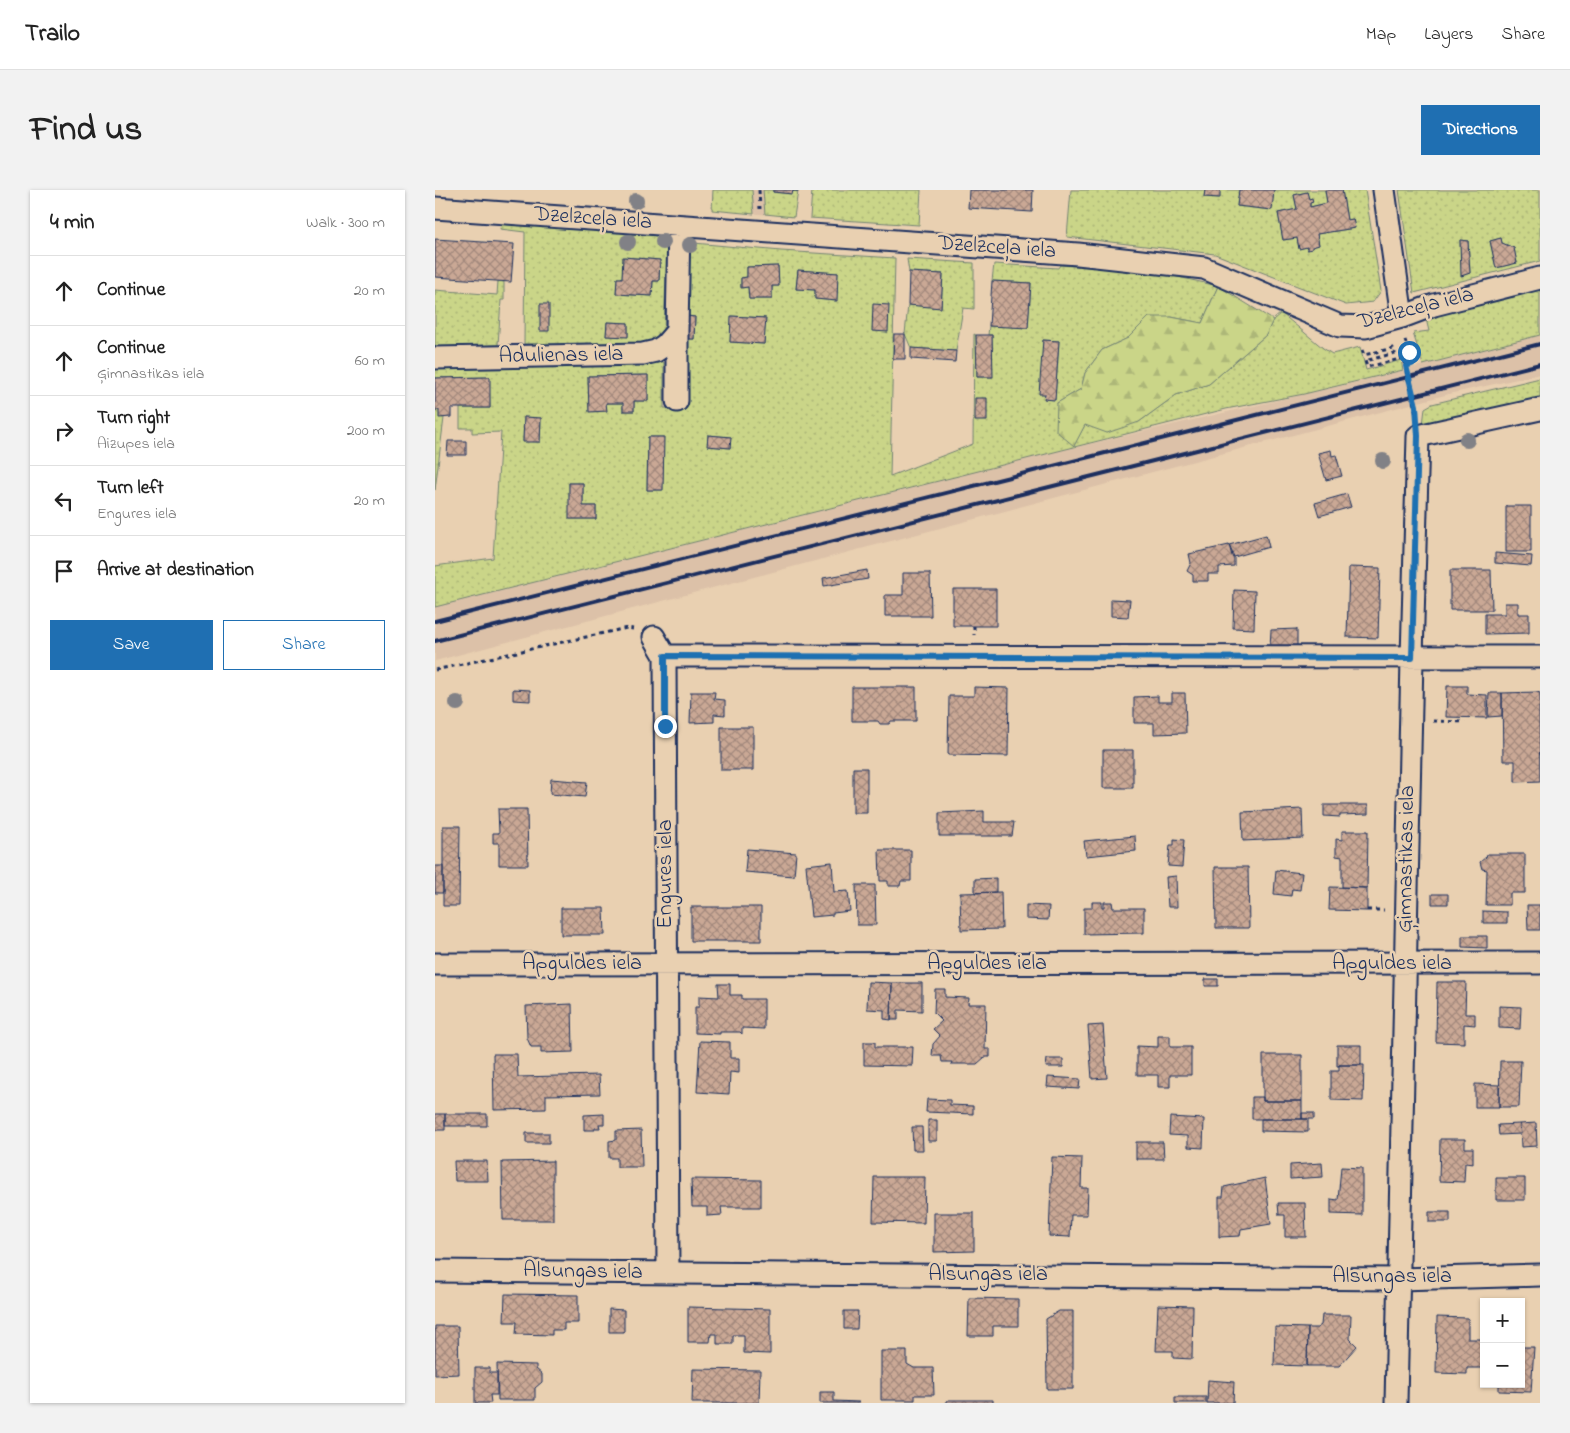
<!DOCTYPE html>
<html lang="en">
<head>
<meta charset="utf-8">
<style>
  :root { --surface:#fff; --page:#f2f2f2; --text:#222; --muted:#767676; --line:#e0e0e0; --accent:#1f6fb2 }
  body { margin:0; font-family:"Indie Flower",sans-serif; background:var(--page); color:var(--text) }
  .controls { position:absolute; right:15px; bottom:15px; display:grid; overflow:hidden; border-radius:0px; box-shadow:0 1px 4px #0004 }
  .controls button { width:45px; height:45px; display:grid; place-items:center; padding:0; border:0; border-bottom:1px solid var(--line); background:var(--surface); color:var(--text); font:25px sans-serif }
  .stop { position:absolute; width:15px; height:15px; margin:-11px; border:4px solid #1f6fb2; border-radius:50%; background:#fff }
  .stop.end { background:#1f6fb2; border-color:#fff; box-shadow:0 1px 5px #0008 }
  .list { margin:0; padding:0; list-style:none }
  h2 { display:flex; justify-content:space-between; align-items:center; height:65px; margin:0; padding:0 20px; font-size:21px }
  h2 small { font-size:16px; font-weight:400; color:var(--muted) }
  .list li { display:grid; grid-template-columns:32px 1fr auto; gap:15px; align-items:center; box-sizing:border-box; height:70px; padding:0 20px; border-top:1px solid var(--line) }
  .list b { display:block; font-size:19px; white-space:nowrap }
  .list p { margin:0; font-size:16px; white-space:nowrap; color:var(--muted) }
  .list em { font-size:16px; font-style:normal; color:var(--muted) }
  .actions { display:flex; gap:10px; padding:15px 20px }
  .actions a { flex:1; padding:11px 0; border:1px solid var(--accent); border-radius:0px; text-align:center; font-size:18px; color:var(--accent) }
  .actions .main { background:var(--accent); color:#fff }
  .icon { flex:none; width:28px; height:28px; fill:none; stroke:currentColor; stroke-width:2; stroke-linecap:round; stroke-linejoin:round }
  .map { position:relative; flex:none; width:1105px; height:1213px; overflow:hidden; border-radius:0px }
  header { display:flex; align-items:center; gap:30px; box-sizing:border-box; height:70px; padding:0 25px; background:var(--surface); border-bottom:1px solid var(--line) }
  header strong { font-size:24px }
  nav { display:flex; gap:28px; margin-inline-start:auto; font-size:18px }
  .intro { display:flex; align-items:center; justify-content:space-between; box-sizing:border-box; height:120px; padding:0 30px }
  h1 { margin:0; font-size:35px }
  .button { padding:12px 22px; border-radius:0px; background:var(--accent); color:#fff; font-size:18px; font-weight:700 }
  main { display:flex; gap:30px; padding:0 30px }
  aside { flex:1; background:var(--surface); border-radius:0px; box-shadow:0 1px 4px #0004 }
  .map>svg:first-child { display:block }
  .built { fill:#dcc1a8 }
  .grass { fill:url(#grass-dots); stroke:#728273; fill-rule:evenodd }
  .forest { fill:url(#forest-firs); stroke:#728273 }
  .building { fill:url(#building-cross-hatch); stroke:#1b2f5e }
  .lines { fill:none; stroke-linecap:round; stroke-linejoin:round }
  .street-casing { stroke:#1b2f5e; stroke-width:25 }
  .path { stroke:#1b2f5e; stroke-width:3; stroke-dasharray:4 4; stroke-linecap:butt }
  .street { stroke:#e9d0b1; stroke-width:21 }
  .rail { stroke:#1b2f5e; stroke-width:4 }
  .tree { fill:#818186 }
  .route { stroke:#1f6fb2; stroke-width:6 }
  .labels { text-anchor:middle; dominant-baseline:central; stroke-width:5; stroke-linejoin:round; paint-order:stroke }
  .street-label { font-size:22px; fill:#1b2f5e; stroke:#e9d0b1 }
</style>
</head>
<body>
<header>
<strong>Trailo</strong>
<nav><a>Map</a><a>Layers</a><a>Share</a></nav>
</header>
<div class="intro"><h1>Find us</h1><a class="button">Directions</a></div>
<main>
<aside>
<h2>4 min<small>Walk · 300 m</small></h2>
<ul class="list">
<li><svg class="icon" aria-label="ahead" viewBox="0 0 24 24"><path d="M12 20V5M6 11l6-6 6 6"/></svg><div><b>Continue</b></div><em>20 m</em></li>
<li><svg class="icon" aria-label="ahead" viewBox="0 0 24 24"><path d="M12 20V5M6 11l6-6 6 6"/></svg><div><b>Continue</b><p>Ģimnastikas iela</p></div><em>60 m</em></li>
<li><svg class="icon" aria-label="right" viewBox="0 0 24 24"><path d="M7 20v-9h11M14 6l5 5-5 5"/></svg><div><b>Turn right</b><p>Aizupes iela</p></div><em>200 m</em></li>
<li><svg class="icon" aria-label="left" viewBox="0 0 24 24"><path d="M17 20v-9H6M10 6l-5 5 5 5"/></svg><div><b>Turn left</b><p>Engures iela</p></div><em>20 m</em></li>
<li><svg class="icon" aria-label="arrive" viewBox="0 0 24 24"><path d="M6 21V4h12l-3 4 3 4H6"/></svg><div><b>Arrive at destination</b></div></li>
</ul>
<div class="actions"><a class="main">Save</a><a>Share</a></div>
</aside>
<div class="map">
<svg width="1105" height="1213" viewBox="0 0 1105 1213">
  <defs>
    <pattern id="grass-dots" width="8" height="8" patternUnits="userSpaceOnUse" patternTransform="scale(1.25)"><rect width="8" height="8" fill="#cad588"/><path d="M2 2h.1M6 6h.1" fill="none" stroke="#adb778" stroke-width="1.8" stroke-linecap="round"/></pattern>
    <pattern id="forest-firs" width="22" height="20" patternUnits="userSpaceOnUse" patternTransform="scale(1.25)"><rect width="22" height="20" fill="#cad588"/><path d="M5 1l3.5 6h-7zM16 11l3.5 6h-7z" fill="#adb778"/></pattern>
    <pattern id="building-cross-hatch" width="8" height="8" patternUnits="userSpaceOnUse" patternTransform="scale(1.25)"><rect width="8" height="8" fill="#caa895"/><path d="M0 0l8 8M0 8l8-8" fill="none" stroke="#a3897d"/></pattern>
  </defs>
  <rect width="100%" height="100%" fill="#e9d0b1"/>
  <filter id="ink" filterUnits="userSpaceOnUse"><feTurbulence type="fractalNoise" baseFrequency=".02" numOctaves="2"/><feDisplacementMap in="SourceGraphic" scale="10" xChannelSelector="R" yChannelSelector="G"/><feConvolveMatrix kernelMatrix="1 2 1 2 8 2 1 2 1" color-interpolation-filters="sRGB"/></filter>
  <g filter="url(#ink)">
    <path class="built" d="M278 0H338L336 25 277 20Z
      M1105 145V184L1014 204 0 471V417L624 261 930 190Z"/>
    <path class="grass" d="M278 0H317L319 24 277 20Z
      M328 0H338V2L357 4 358 1H363L359 27 330 24Z
      M377 0H486L484 35 375 28Z
      M636 0H770L769 7 784 8 785 0H804L802 16 836 20 839 0H890L892 13 875 17V13L878 12 874 9 872 2 859 5 862 19 843 23 848 50 862 48 864 58 872 57 873 60 877 59V57L884 55 882 44 920 38 918 29 912 30 907 0H930L946 101 938 112 911 115 780 64 632 47Z
      M964 0H1105V71L979 103ZM1066 48 1067 53 1079 58 1082 73 1061 78 1055 51ZM1025 50 1033 51 1035 83 1027 86Z
      M66 34H81L211 44 226 47 232 55 229 142 220 151 198 155 89 154 90 42 65 39ZM189 67 225 70 224 91H218L217 106 181 104 182 88H187ZM172 132 193 133V146H171Z
      M259 53 346 61 460 68 455 286 538 254 539 144 541 145 542 187H557V145H553L554 136 593 137 596 93 557 91 559 74 623 78 625 75 721 82 783 96 767 133 736 127 705 136 693 148 667 160 650 183 646 199 622 213 639 255 650 235 704 232 741 205 774 194 831 145 838 130 846 123 888 158 897 164 925 157 931 180 966 170 968 180 869 204 791 219 0 417V376L58 368 66 242 37 243V238H25V218H55L54 187 0 188V179L229 172V218H249L251 149H259L260 127 252 126 253 59ZM343 76 344 96H337V109H314L313 97H306V88L312 87V77ZM363 80 403 83 401 111 380 109V100L361 99ZM297 126 330 128 329 154 295 152ZM608 150 624 151 620 210 610 209ZM213 185V211H199V221H188V213H171V221H154L153 186ZM89 227 106 228 105 252 88 251ZM273 245 296 247 295 258 273 256ZM213 247H228L227 300H212ZM134 293H148V316H161V329H135Z
      M472 69 539 73V119L528 118 521 161 476 158 470 144 473 115 506 117 508 84 474 82Z
      M63 91 69 92V110H66L63 155 0 157V100L62 105Z
      M1105 98V145L988 175 978 143 994 141 990 125Z
      M1105 188V213L1034 223 990 238 988 235 990 218 997 214Z
      M0 220H4L9 228 0 300Z"/>
    <path class="forest" d="M783 96 838 130 831 145 774 194 741 205 704 232 672 243 650 235 639 256 621 241 622 213 646 199 650 183 667 160 693 148 714 127H736L767 133Z"/>
    <path class="building" d="M338 0H363V1H358L357 4 338 2Z
      M534 0H598L597 22 533 18Z
      M770 0H785V8L769 7Z
      M804 0H839L837 20 802 16Z
      M890 0H907L912 30 918 29 920 38 882 44 884 55 877 57V59L872 60V57L864 59 862 48 848 50 843 23 862 19 859 5 872 2 874 9 877 8 878 12 875 13V17L892 13Z
      M1066 48 1067 53 1079 58 1082 73 1061 78 1055 51Z
      M0 49 79 54 76 92 0 87Z
      M1025 50 1033 51 1035 83 1026 86Z
      M188 67 225 70 224 91H218L217 106 181 104 182 88H187Z
      M343 76 344 96H337V109H314L313 97 306 98V88L312 87V77Z
      M363 80 403 83 402 111 380 109V100L361 99Z
      M474 82 508 84 506 118 473 115Z
      M557 91 596 93 593 138 554 136Z
      M105 114H114V141H105Z
      M438 114 454 115 453 142 437 141Z
      M252 126 260 127 259 149H251Z
      M296 126 331 128 329 154 295 152Z
      M172 132 193 133V147L171 146Z
      M459 144H470V169H458Z
      M541 145H557L558 187H542Z
      M608 150 624 151 620 210 609 209 610 204H604Z
      M476 158 521 161 520 172 476 169Z
      M213 185V211H199V221H188V213H171L172 221 154 222 153 186Z
      M55 187V218H16V227L4 228V220H0V188Z
      M540 208H552V231H540Z
      M89 227 106 228 105 252H88Z
      M273 245 296 247 295 258 272 256Z
      M213 247H229L228 300H212Z
      M13 251H31V265H12Z
      M896 260 897 266 901 265 907 286 891 290 883 263Z
      M134 293H148V316H161V329H134Z
      M912 304 916 317 884 326 880 313Z
      M1071 316H1096V362H1071Z
      M831 345 834 357 799 367 797 366 794 355Z
      M794 355 799 367V376L784 377V384H773V391H758V385L752 381 756 373 754 364Z
      M1060 363 1097 366 1096 376 1060 373Z
      M914 377 945 378 943 448 912 447Z
      M432 380 433 389 389 396 388 388Z
      M1015 380H1056L1057 420H1015Z
      M468 383H495L496 426H450V405H468Z
      M518 399H561V436H518Z
      M799 400 820 401 819 439 798 438Z
      M676 409 695 410 693 427 676 426Z
      M1070 413H1083V424H1094V443L1050 444V424H1070Z
      M862 439V457H835L836 440Z
      M1012 496H1032V504L1052 505V528L1011 527Z
      M417 497H481V531H456L454 534H445L443 531H417Z
      M539 497 574 498 573 566 513 565 514 506H539Z
      M78 499 95 500V511L78 510Z
      M256 502H280L279 509 290 510V525L279 524V532L255 533Z
      M1102 502 1105 503V517H1104L1105 591 1080 592V571H1068L1067 503Z
      M737 503H750L751 543 719 544V533H699V507L723 506V512H737Z
      M1054 503H1067V526L1053 527Z
      M286 537H318V580H286Z
      M668 560H698V598H668Z
      M418 578H432V623H418Z
      M116 589 152 592 150 607 115 604Z
      M889 615H933V624L905 625V627L889 626Z
      M63 619H92L93 675H64V653H58V643H64Z
      M867 619 868 648 808 651 807 622Z
      M549 621V632H579L577 646H504V623Z
      M8 636H25L24 716H8Z
      M907 641H933L932 698 907 697V667L901 666V649L907 650Z
      M700 646 701 661 651 666 649 651Z
      M739 649 749 650 747 677 733 676 735 655H739Z
      M312 659 361 663 359 686 310 682Z
      M444 660H476V691H466L465 696H453V691H445Z
      M1052 664H1090V703H1075V715H1051L1052 680 1047 679 1045 672 1051 667Z
      M397 672 399 702 413 701 415 721 398 723V725L376 727 371 675Z
      M0 676H8V703H0Z
      M780 677H813L814 738H781Z
      M841 680 867 683 865 700 857 699 856 706 839 704Z
      M741 686 742 717H733L731 687Z
      M561 688V702L540 703V689Z
      M421 695H440L441 735H422Z
      M895 697 932 698V721L894 720Z
      M566 702 567 739 526 740 525 703Z
      M997 704H1013V714H997Z
      M657 712H667V717H669V712H677L678 718H709V743L649 744V718H657Z
      M591 715 614 716 613 730 591 729Z
      M1092 715H1105V740H1093Z
      M256 717H326V751H256Z
      M126 718H169L170 745H126Z
      M1048 721 1072 722V733H1048Z
      M1027 746H1052V758L1027 757Z
      M770 789H783V796H770Z
      M433 792 457 793 456 830 449 829V820L432 819Z
      M1002 792H1031L1030 824H1040V835L1029 834V853L1001 852Z
      M457 793H487V821L463 820V830H456Z
      M283 794H295V805H307V809H329V839L307 838V844L305 842H285V844L260 843V817H264V806L284 807Z
      M500 799H510V807L534 808 533 814H551L550 859H555V867H550L542 874H516L517 872H507L506 866H497L498 854 505 846 498 839 507 831 499 823Z
      M137 814 138 862 106 863V857H96L92 848 91 816Z
      M1064 816 1086 817 1085 839 1064 838Z
      M668 835 672 888 657 889 653 836Z
      M723 846H735V857H756V885H735V897H723V885H702V856L723 857Z
      M265 851 295 852V868H304V883L295 882 294 904 262 902Z
      M429 852H440V857H478L477 876 429 875Z
      M902 855H926V875H904V876H902Z
      M58 864H82L83 887 164 885 165 904 111 905V919L59 920Z
      M828 865H867V911H828Z
      M612 869H628V877H611Z
      M1065 871H1086L1084 917H1064Z
      M904 875H929L928 911 896 910V881H904Z
      M613 887 645 889 644 899 612 897Z
      M1040 894 1064 895V917H1040Z
      M817 907H828V911H867V929H817Z
      M492 909 515 910V915L538 916V924L491 922Z
      M867 923H879V929H867Z
      M0 924H10V940H0Z
      M10 924H52V936H10Z
      M169 924V934H164L165 938H160V940H149V925Z
      M735 927 769 929 768 958 753 957V946L734 945Z
      M826 929H873V942L826 941Z
      M493 930H502V951H493Z
      M1101 933 1102 956 1086 957 1085 934Z
      M1085 934 1086 944 1064 945 1063 935Z
      M477 937H487L488 960H478Z
      M206 940 207 977H182V968H174V951L181 950V941Z
      M91 943H114V953H91Z
      M1005 949H1030V958H1038V974L1030 973 1029 992 1004 991Z
      M701 952H728L729 969H701Z
      M617 967 647 968 646 998H653L652 1025H636L635 1047 614 1046Z
      M19 971H52L53 991H20Z
      M118 971V1030H68L67 972Z
      M887 973 888 987 855 989V975Z
      M906 977 927 978V1025L896 1024V1009L903 1010Z
      M439 987H490L489 1033 438 1032Z
      M830 988 836 1034 806 1039 805 1046 784 1047V1007H788L789 997Z
      M1061 988H1090V1010H1061Z
      M256 989 326 990V1017H286L287 1025 272 1026V1017H257Z
      M843 1013H870L871 1047H850V1025H844Z
      M994 1022H1015V1032H994Z
      M499 1023H539V1061L499 1062Z
      M70 1104 143 1105V1133H129V1140H117V1145L81 1144 82 1132H69Z
      M534 1108 583 1109V1136H558V1146H533Z
      M723 1115 758 1116 757 1169 738 1168V1161H721Z
      M253 1117 335 1119V1164L309 1163V1145H298V1154H282V1144H276L275 1152H253Z
      M174 1119 189 1120V1142H174Z
      M409 1121H423L422 1139H409Z
      M624 1121H638V1199H612L611 1129Z
      M887 1125H916L915 1149 922 1156 904 1176H872L873 1138H882L886 1135Z
      M1002 1127 1033 1128V1149H1049V1178H1032V1184L1001 1183Z
      M0 1136H23L24 1184 0 1185Z
      M840 1137 873 1138 872 1176 839 1175Z
      M1086 1157H1099L1096 1202 1064 1201V1194H1086Z
      M446 1161H472V1174L479 1178H498L499 1205H480V1210H446Z
      M62 1174 101 1175V1179L107 1184V1192L100 1198V1210H63Z
      M40 1178H55V1183H62V1205H55L56 1213H40Z
      M258 1179 325 1180 324 1213H257Z
      M773 1190 799 1192 798 1213H772Z
      M385 1202H399V1211L424 1212V1213H385Z
      M740 1207H771V1213H740Z
      M513 1210H558V1213H511Z"/>
    <g class="lines">
      <defs>
        <path id="street" d="M949 0 967 127
          M0 18 643 64 769 78 905 136 931 137 967 127 999 115 1105 88
          M242 141V211
          M0 168 208 164 221 161 230 155 242 141 244 36
          M219 447 230 466 233 1083
          M230 466 1105 467
          M0 774 1105 773
          M0 1081 964 1089 1105 1085
          M961 1213 977 468 983 246 1105 219"/>
      </defs>
      <use href="#street" class="street-casing"/>
      <path class="path" d="M324 0 325 19
        M970 150 977 174 971 175
        M927 160 929 165 958 158 960 163 930 171 932 177 969 168 981 223
        M539 436V445
        M0 480 192 438 198 439
        M998 531 1030 532
        M932 720H949"/>
      <use href="#street" class="street"/>
      <path class="rail" d="M0 431 1105 154
        M0 451 1105 174"/>
    </g>
    <g class="tree">
      <circle cx="201" cy="11" r="8"/>
      <circle cx="193" cy="52" r="8"/>
      <circle cx="228" cy="52" r="8"/>
      <circle cx="255" cy="55" r="8"/>
      <circle cx="1032" cy="250" r="8"/>
      <circle cx="948" cy="271" r="8"/>
      <circle cx="22" cy="513" r="8"/>
    </g>
  </g>
  <g class="lines" filter="url(#ink)">
    <path class="route" d="M230 536V466L977 468 983 246 981 216 971 176 977 174 974 162"/>
  </g>
  <g class="labels">
    <g class="street-label">
      <text transform="translate(158 29) rotate(4)">Dzelzceļa iela</text>
      <text transform="translate(562 58) rotate(4)">Dzelzceļa iela</text>
      <text transform="translate(981 119) rotate(-14)">Dzelzceļa iela</text>
      <text transform="translate(126 166) rotate(-1)">Adulienas iela</text>
      <text transform="translate(972 669) rotate(-89)">Ģimnastikas iela</text>
      <text transform="translate(231 684) rotate(-90)">Engures iela</text>
      <text x="147" y="774">Apguldes iela</text>
      <text x="552" y="774">Apguldes iela</text>
      <text x="957" y="774">Apguldes iela</text>
      <text transform="translate(148 1082) rotate(1)">Alsungas iela</text>
      <text x="553" y="1085">Alsungas iela</text>
      <text x="957" y="1087">Alsungas iela</text>
    </g>
  </g>
</svg>
<div class="controls">
<button>+</button>
<button>−</button>
</div>
<div class="stop" style="left:974px;top:162px"></div>
<div class="stop end" style="left:230px;top:536px"></div>
</div>
</main>
</body>
</html>
